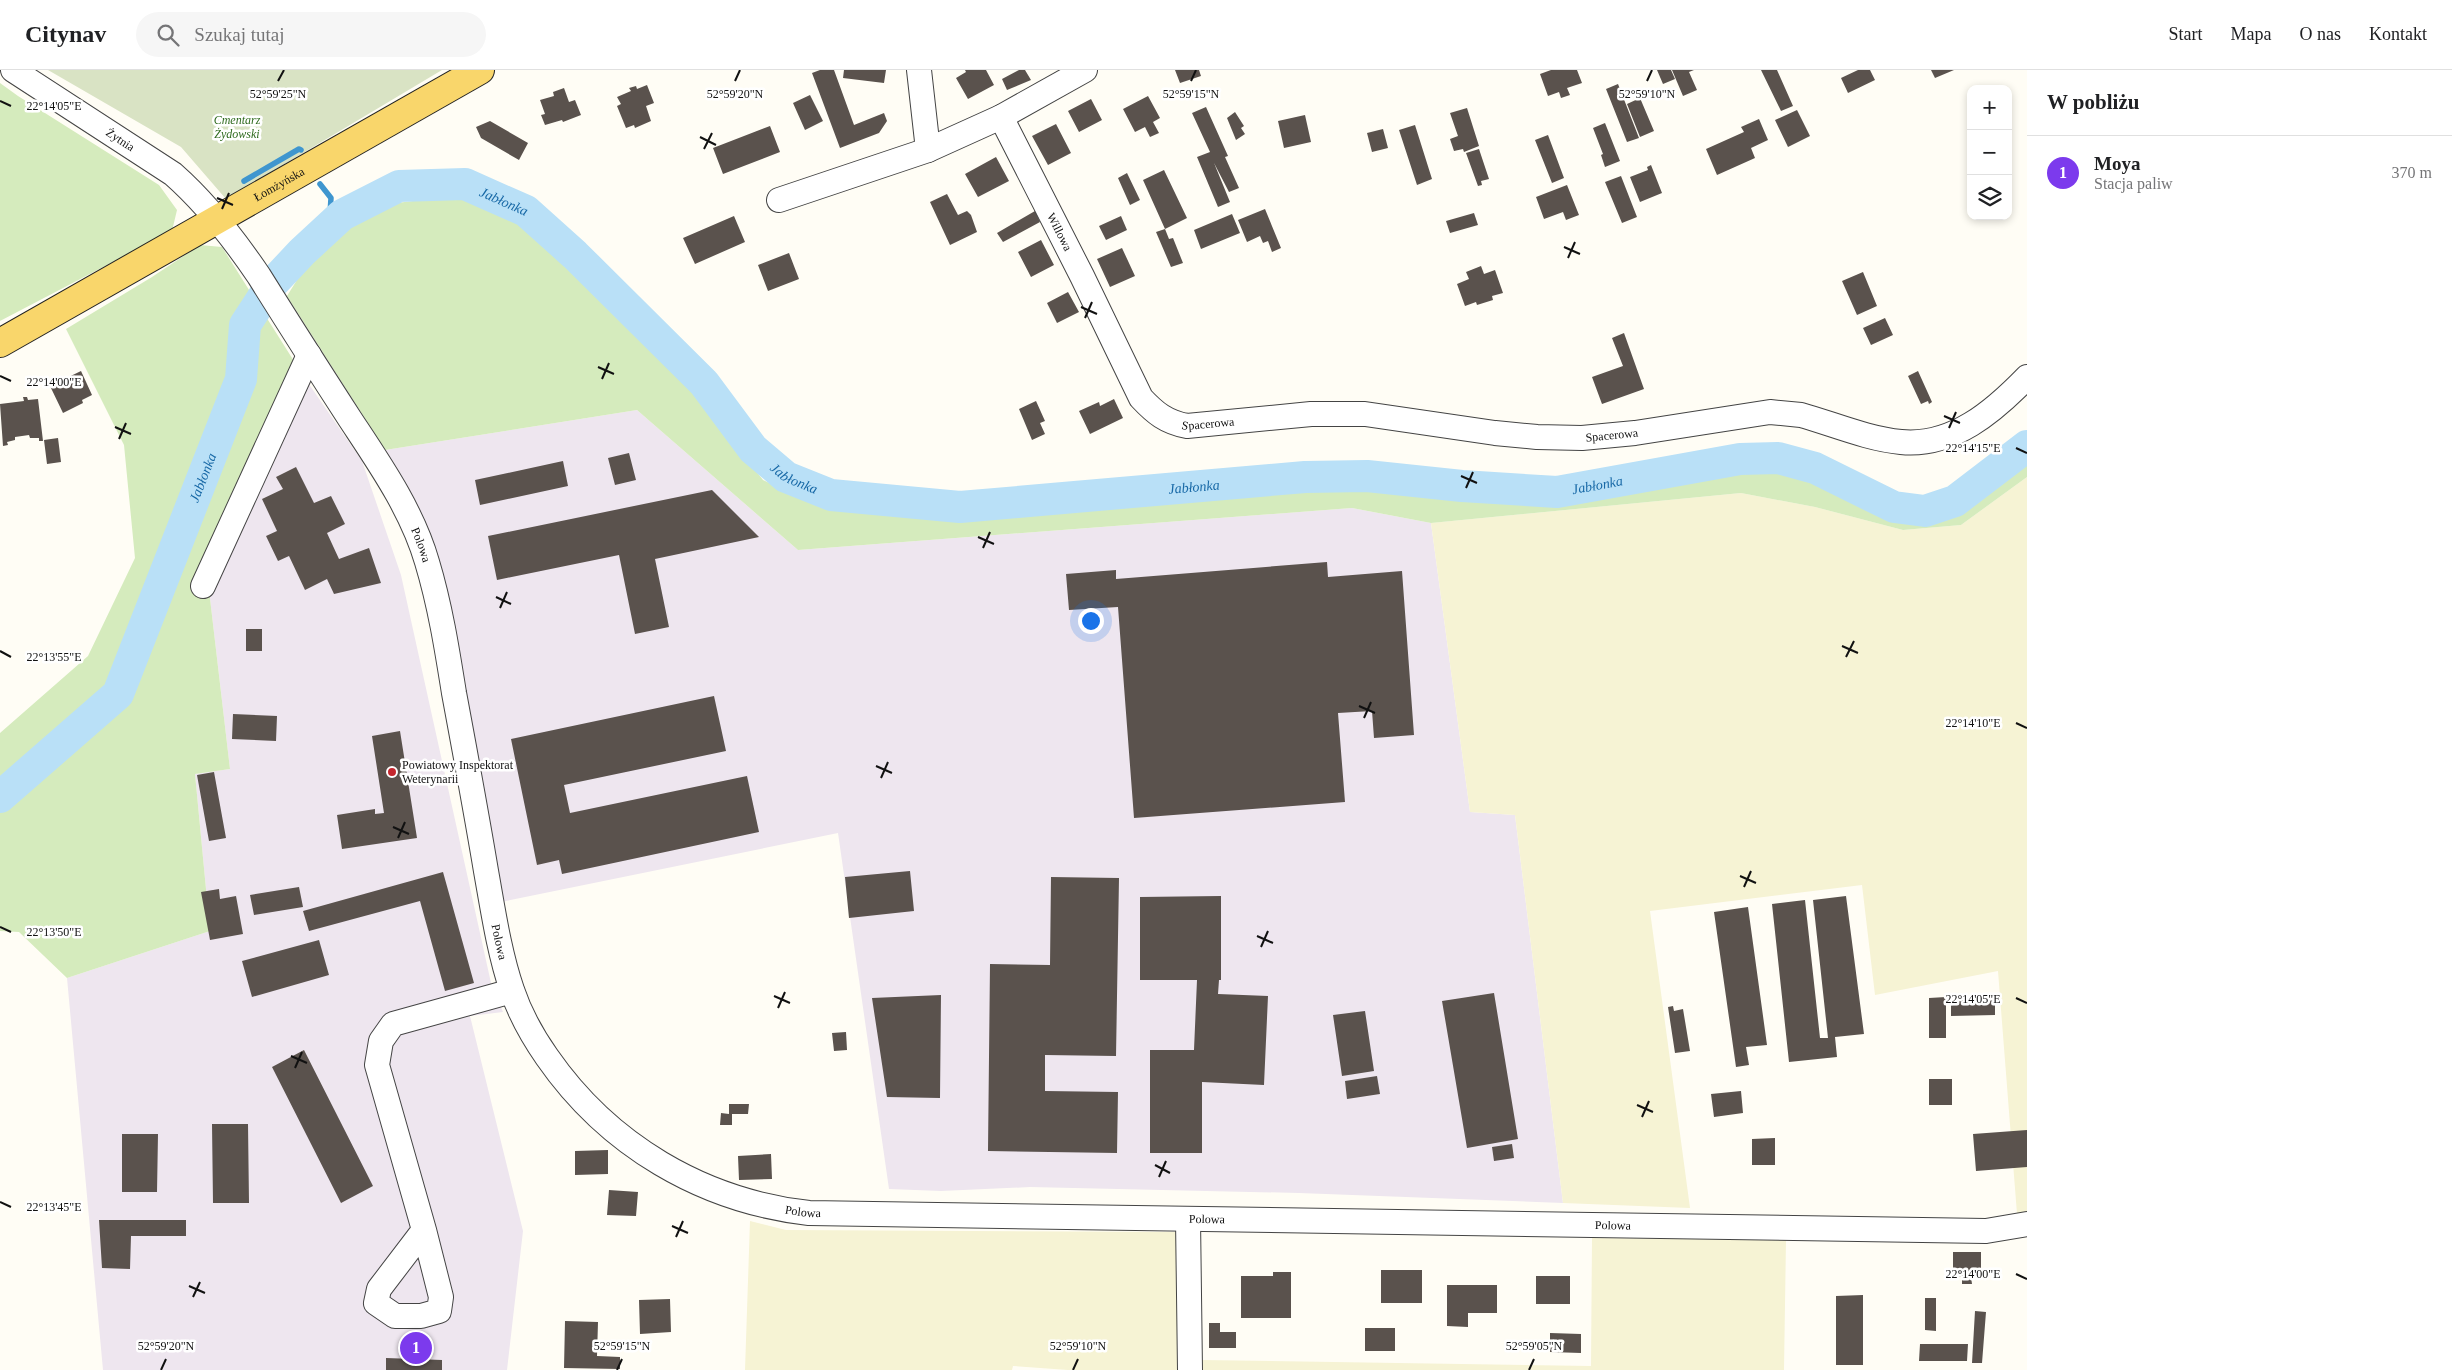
<!DOCTYPE html>
<html lang="pl">
<head>
<meta charset="utf-8">
<style>
  :root { --surface:#fff; --page:#f6f6f6; --text:#202124; --muted:#757577; --line:#e0e0e0; --accent:#7c3aed }
  body { margin:0; font-family:Georgia,serif; background:var(--page); color:var(--text) }
  .controls { position:absolute; right:15px; top:15px; display:grid; overflow:hidden; border-radius:10px; box-shadow:0 2px 8px #0003 }
  .controls button { width:45px; height:45px; display:grid; place-items:center; padding:0; border:0; border-bottom:1px solid var(--line); background:var(--surface); color:var(--text); font:25px sans-serif }
  .you { position:absolute; left:1090px; top:550px; width:18px; height:18px; margin:-12px; border:4px solid #fff; border-radius:50%; background:#1a73e8; box-shadow:0 0 0 8px #1a73e833 }
  .badge { display:grid; place-items:center; width:32px; height:32px; border-radius:50%; background:var(--accent); color:#fff; font-size:16px; font-weight:700 }
  .pin { position:absolute; translate:-50% -50%; border:2px solid #fff; box-shadow:0 1px 5px #0006 }
  .list { margin:0; padding:0; list-style:none }
  h2 { display:flex; justify-content:space-between; align-items:center; height:65px; margin:0; padding:0 20px; font-size:21px }
  h2 small { font-size:16px; font-weight:400; color:var(--muted) }
  .list li { display:grid; grid-template-columns:32px 1fr auto; gap:15px; align-items:center; box-sizing:border-box; height:75px; padding:0 20px; border-top:1px solid var(--line) }
  .list b { display:block; font-size:19px; white-space:nowrap }
  .list p { margin:0; font-size:16px; white-space:nowrap; color:var(--muted) }
  .list em { font-size:16px; font-style:normal; color:var(--muted) }
  .icon { flex:none; width:28px; height:28px; fill:none; stroke:currentColor; stroke-width:2; stroke-linecap:round; stroke-linejoin:round }
  .map { position:relative; flex:none; width:2027px; height:1300px; overflow:hidden }
  header { display:flex; align-items:center; gap:30px; box-sizing:border-box; height:70px; padding:0 25px; background:var(--surface); border-bottom:1px solid var(--line) }
  header strong { font-size:24px }
  nav { display:flex; gap:28px; margin-inline-start:auto; font-size:18px }
  .search { width:350px; height:45px; background:var(--page); display:flex; align-items:center; gap:12px; box-sizing:border-box; padding:0 18px; border-radius:28px; color:var(--muted); font-size:19px }
  main { display:flex }
  aside { flex:1; background:var(--surface) }
  .map>svg:first-child { display:block }
  .industrial { fill:#eee6ef }
  .farmland { fill:#f6f3d4 }
  .green { fill:#d5ebbd }
  .cemetery { fill:#d9e3c4 }
  .lines { fill:none; stroke-linecap:round; stroke-linejoin:round }
  .stream { stroke:#3f96cf; stroke-width:5.5 }
  .river { stroke:#b9e0f7; stroke-width:32 }
  .building { fill:#5a524d }
  .minor-casing { stroke:#444; stroke-width:26 }
  .major-casing { stroke:#222; stroke-width:30 }
  .minor { stroke:#fff; stroke-width:24 }
  .major { stroke:#f9d66b; stroke-width:28 }
  .ticks { fill:none; stroke:#111; stroke-width:2 }
  .poi-dot { fill:#c4262e; stroke:#fff; stroke-width:2 }
  .labels { text-anchor:middle; dominant-baseline:central; stroke-width:5; stroke-linejoin:round; paint-order:stroke }
  .park-label { font-size:12px; font-style:italic; fill:#2f6b1f; stroke:#fff }
  .street-label { font-size:12px; fill:#111; stroke:#fff }
  .poi-label { font-size:12px; fill:#111; stroke:#fff; text-anchor:start }
  .water-label { font-size:14px; font-style:italic; fill:#1768a6; stroke:#fff }
  .ticks-label { font-size:12px; text-anchor:middle; fill:#111; stroke:#fff; stroke-width:5; stroke-linejoin:round; paint-order:stroke }
</style>
</head>
<body>
<header>
<strong>Citynav</strong>
<div class="search"><svg class="icon" aria-label="search" viewBox="0 0 24 24"><circle cx="10" cy="10" r="6"/><path d="M15 15l6 6"/></svg>Szukaj tutaj</div>
<nav><a>Start</a><a>Mapa</a><a>O nas</a><a>Kontakt</a></nav>
</header>
<main>
<div class="map">
<svg width="2027" height="1300" viewBox="0 0 2027 1300">
  <rect width="100%" height="100%" fill="#fffdf5"/>
  <path class="industrial" d="M304 307 362 391 401 505 491 913 503 942 470 946 523 1161 507 1300H103L67 908 210 861 195 704 230 699 209 520Z
    M637 340 798 480 1352 438 1431 453 1470 742 1515 745 1563 1133 1299 1123 1030 1117 941 1121 889 1119 838 763 501 832 407 420 385 380Z"/>
  <path class="farmland" d="M2027 407V1143L2017 1144 1998 901 1875 925 1862 815 1650 841 1690 1138 1563 1133 1515 745 1470 742 1431 453 1741 423 1815 437 1903 460 1961 455Z
    M750 1151 786 1160 1179 1162 1182 1300H1068L1013 1296 1012 1300H745Z
    M1592 1168 1786 1170 1784 1300H1201V1290L1591 1296Z"/>
  <path class="green" d="M0 13 18 26 159 115 177 140 172 161 0 251Z
    M460 125 503 143 555 180 700 329 763 410 811 433 913 446 1345 414 1390 415 1468 431H1553L1761 401 1809 407 1895 447H1923L1952 438 2027 387V407L1961 455 1903 460 1815 437 1741 423 1431 453 1352 438 798 480 637 340 385 380 287 226 320 173 381 135Z
    M200 175 222 177 304 307 209 520 230 699 195 704 210 861 67 908 19 862 0 861V663L88 586 135 488 124 375 66 259 152 207Z"/>
  <path class="cemetery" d="M48 0H442L226 129 181 77Z"/>
  <g class="lines">
    <path class="stream" d="M244 111 299 79 301 80
      M320 114 331 128 330 144 336 151"/>
    <path class="river" id="s1" d="M0 727 118 624 241 309 245 255 271 215 302 182 342 145 399 116 465 114 526 141 575 185 704 313 753 379 786 407 831 425 960 437 1305 407 1367 406 1462 416 1557 422 1740 389 1778 388 1815 398 1894 437 1925 441 1955 431 2027 376"/>
  </g>
  <path class="building" d="M820 0H834L854 55 884 43 887 51 879 63 840 78 812 3Z
    M844 0H886L884 13 843 8Z
    M965 0H986L994 15 968 29 956 8 966 2Z
    M1019 0H1025L1031 10 1007 20 1002 9Z
    M1175 0H1199L1201 6 1180 13Z
    M1551 0H1577L1582 13 1567 18 1570 25 1561 28 1559 22 1548 26 1540 4Z
    M1657 0H1671L1675 9 1663 14Z
    M1672 0H1694L1689 2 1697 20 1683 26Z
    M1761 0H1777L1793 36 1781 41Z
    M1858 0H1870L1875 10 1848 23 1841 8Z
    M1931 0H1954L1935 8Z
    M1618 14 1639 68 1627 72 1606 19Z
    M647 15 654 33 646 36 651 51 635 58 634 55 626 58 617 36 621 34 617 27 631 21 629 18 636 16 637 19Z
    M564 18 569 32 575 30 581 45 563 52 562 50 545 55 541 45 545 44 540 30 554 26 553 22Z
    M810 25 823 51 805 60 793 33Z
    M1148 26 1160 48 1153 52 1159 63 1150 67 1145 57 1135 62 1123 39Z
    M1640 28 1654 61 1640 67 1627 34Z
    M1091 29 1102 50 1079 62 1068 41Z
    M1206 37 1228 86 1225 87 1239 118 1229 122 1214 93 1230 132 1218 137 1197 87 1210 82 1192 43Z
    M1467 38 1479 76 1464 82 1463 79 1454 81 1450 69 1458 66 1450 43Z
    M1797 40 1810 66 1788 77 1775 50Z
    M1235 42 1244 56 1241 58 1245 64 1236 70 1227 48Z
    M1305 45 1311 72 1284 78 1278 51Z
    M1759 49 1768 70 1751 78 1755 88 1717 105 1706 79 1744 62 1741 57Z
    M490 51 528 73 519 90 481 68 476 57Z
    M1605 53 1620 91 1605 97 1601 85 1603 84 1593 58Z
    M1056 54 1071 83 1048 95 1032 66Z
    M1415 55 1432 109 1417 115 1399 60Z
    M770 56 780 82 723 104 713 78Z
    M1383 59 1388 78 1372 82 1367 63Z
    M1548 65 1564 108 1552 113 1535 70Z
    M1479 79 1489 109 1481 111 1482 115 1478 116 1466 83Z
    M996 87 1009 111 978 127 965 104Z
    M1651 95 1662 123 1640 132 1630 107 1648 100 1647 97Z
    M1164 100 1187 148 1165 159 1169 169 1173 168 1183 193 1171 197 1156 162 1165 159 1143 110Z
    M1127 103 1140 130 1130 135 1118 108Z
    M1621 106 1637 147 1622 153 1605 112Z
    M1567 115 1579 145 1566 150 1563 142 1544 149 1536 127Z
    M947 124 958 145 967 141 971 145 977 162 950 175 930 132Z
    M1265 139 1281 178 1272 182 1268 171 1263 173 1260 166 1247 172 1238 150Z
    M1035 141 1040 152 1003 172 997 163Z
    M1474 143 1478 155 1450 163 1446 151Z
    M1232 144 1240 163 1201 179 1194 160Z
    M734 146 745 172 695 194 683 168Z
    M1121 146 1127 160 1106 170 1099 156Z
    M1041 170 1054 195 1031 207 1018 182Z
    M1122 178 1135 206 1110 217 1097 189Z
    M789 183 799 209 768 221 758 195Z
    M1481 196 1484 204 1495 200 1503 223 1492 226 1493 230 1477 235 1476 232 1465 236 1457 214 1469 209 1466 202Z
    M1863 202 1877 236 1857 245 1842 211Z
    M1068 222 1079 242 1057 253 1047 233Z
    M1885 248 1893 265 1871 275 1863 258Z
    M1624 263 1644 319 1602 334 1592 307 1623 296 1612 268Z
    M81 301 92 325 82 330 83 333 63 343 50 316Z
    M1918 301 1932 332 1929 334 1928 331 1921 334 1908 306Z
    M23 327H27L28 330 38 329 43 371H39V368H30L29 365 15 367V370L7 372 8 375 3 376 0 334 24 331Z
    M1114 329 1123 348 1090 364 1079 341 1099 332 1100 336Z
    M1036 331 1045 351 1040 353 1045 364 1032 370 1019 339Z
    M58 368 61 392 47 394 44 370Z
    M629 383 636 410 615 415 608 388Z
    M563 391 568 416 480 435 475 410Z
    M296 397 314 433 331 426 345 454 327 463 339 489 369 478 381 513 334 524 327 509 305 520 289 486 278 491 266 466 277 461 262 429 283 419 276 407Z
    M712 420 759 467 655 489 669 557 635 564 619 485 497 510 488 466Z
    M1327 492 1328 507 1402 501 1414 665 1374 668 1372 641 1338 643 1345 732 1134 748 1118 537 1069 540 1066 504 1116 500V509Z
    M246 559H262V581H246Z
    M714 626 726 681 564 715 570 743 747 706 759 762 562 804 559 790 537 795 511 669Z
    M233 644 277 646 276 671 232 669Z
    M400 661 417 768 342 779 337 745 375 739V744L384 743 372 666Z
    M214 702 226 768 209 771 197 705Z
    M910 801 914 841 849 848 845 807Z
    M443 802 474 913 445 921 420 831 309 861 303 841Z
    M1051 807 1119 808 1116 986 1045 985V1021L1118 1022 1117 1083 988 1081 990 894 1050 895Z
    M299 817 303 837 254 845 250 825Z
    M219 819 220 829 236 826 243 864 210 870 201 822Z
    M1221 826V910H1219L1218 924 1268 926 1264 1015 1202 1012V1083H1150V980H1194L1197 910H1140V827Z
    M1846 826 1864 964 1835 967 1837 987 1789 992 1772 834 1805 830 1820 968H1828L1813 830Z
    M1748 837 1767 975 1746 977 1749 995 1736 997 1714 842Z
    M319 870 329 905 252 927 242 891Z
    M1494 923 1518 1069 1467 1078 1442 931Z
    M941 925 940 1028 887 1027 872 928Z
    M1946 927V968H1929V928Z
    M1995 927V945L1951 946V928Z
    M1673 936 1674 941 1683 939 1690 981 1675 983 1668 937Z
    M1365 941 1374 1001 1342 1006 1333 945Z
    M846 962 847 980 834 981 832 963Z
    M304 980 373 1116 341 1133 272 997Z
    M1377 1006 1380 1024 1347 1029 1345 1011Z
    M1929 1009H1952V1035H1929Z
    M1741 1021 1743 1043 1714 1047 1711 1024Z
    M729 1034H749L748 1044H732V1055H720L721 1043 729 1044Z
    M212 1054H248L249 1133H213Z
    M2027 1060V1097L1976 1101 1973 1064Z
    M122 1064H158L157 1122H122Z
    M1775 1068V1095H1752V1069Z
    M1512 1074 1514 1088 1494 1091 1492 1077Z
    M608 1080V1104L575 1105V1081Z
    M771 1084 772 1109 739 1110 738 1086Z
    M609 1120 638 1122 636 1146 607 1145Z
    M99 1150H186V1166H131L130 1199 102 1198Z
    M1953 1182H1981V1207H1971L1972 1214H1962V1206L1953 1207Z
    M1381 1200H1422V1233H1381Z
    M1273 1202H1291V1248H1241V1206H1273Z
    M1536 1206H1570V1234H1536Z
    M1447 1215H1497V1243H1468V1257L1447 1256Z
    M1863 1225V1295H1836V1226Z
    M1925 1228H1936V1261L1925 1260Z
    M670 1229 671 1262 640 1264 639 1230Z
    M1975 1241 1986 1242 1982 1293H1972Z
    M565 1251 598 1252 597 1286 620 1287V1299L564 1298Z
    M1209 1253H1220V1262H1236V1278H1209Z
    M1365 1258H1395V1281H1365Z
    M1550 1263 1581 1264V1283L1550 1282Z
    M1920 1274H1968L1967 1291H1919Z
    M386 1288 442 1290V1300H386Z"/>
  <g class="lines">
    <defs>
      <g id="minor">
        <path id="s2" d="M13 0 173 104C207 134 234 169 259 206 289 254 319 301 350 349 379 393 412 440 427 492 440 535 447 579 454 623 465 682 476 741 486 801 493 840 499 882 512 920 520 944 533 967 547 987 608 1075 702 1131 809 1143L1986 1161 2027 1154"/>
        <path d="M919 0 928 80"/>
        <path id="s3" d="M1001 47 1082 206 1141 328C1155 343 1166 352 1187 356L1311 344H1365L1495 363 1537 367 1582 368 1635 363 1770 342 1801 345C1833 354 1868 369 1901 372 1953 377 1994 341 2027 307"/>
        <path d="M779 130 928 80 1001 47 1085 0"/>
        <path d="M203 516 309 285"/>
        <path d="M1188 1149 1190 1300"/>
        <path d="M424 1160 441 1227 439 1241 421 1246H395L376 1233 379 1219 424 1160 377 995 381 971 393 954 512 921"/>
      </g>
      <g id="major">
        <path id="s4" d="M0 273 480 0"/>
      </g>
    </defs>
    <use href="#minor" class="minor-casing"/>
    <use href="#major" class="major-casing"/>
    <use href="#minor" class="minor"/>
    <use href="#major" class="major"/>
  </g>
  <path class="ticks" d="M278 11 284 0M735 11 740 0M1191 11 1196 0M1647 11 1652 0M0 31 11 36M700 67 716 75M704 79 712 63M217 128 233 135M222 139 229 123M1564 177 1580 184M1568 188 1575 172M1081 237 1097 244M1085 248 1092 232M598 297 614 304M0 306 11 311M602 309 609 293M1944 346 1960 353M115 357 131 364M1949 358 1956 342M119 369 126 353M2016 378 2027 383M1461 406 1477 413M1466 418 1473 402M978 467 994 474M983 478 990 462M496 527 511 534M500 538 507 522M1842 576 1858 583M0 581 11 587M1846 587 1854 571M1359 636 1375 643M1364 648 1371 632M2016 653 2027 658M876 696 892 703M881 708 888 692M393 757 409 764M398 768 405 752M1740 806 1756 813M1744 817 1751 801M0 857 11 862M1257 866 1273 873M1261 877 1268 861M774 926 790 933M2016 928 2027 933M778 938 785 922M291 986 307 993M295 998 302 982M1637 1035 1653 1042M1642 1047 1649 1031M1155 1095 1170 1103M1159 1107 1166 1091M0 1132 11 1137M672 1156 688 1163M676 1167 683 1151M2016 1204 2027 1209M189 1216 205 1223M193 1227 200 1212M161 1300 166 1289M617 1300 622 1289M1073 1300 1078 1289M1529 1300 1534 1289"/>
  <circle class="poi-dot" cx="392" cy="702" r="5"/>
  <g class="labels">
    <g class="park-label">
      <text x="237" y="50">Cmentarz<tspan x="237" dy="14">Żydowski</tspan></text>
    </g>
    <g class="street-label">
      <text stroke="none"><textPath href="#s2" startOffset="128">Żytnia</textPath></text>
      <text stroke="none"><textPath href="#s4" startOffset="321">Łomżyńska</textPath></text>
      <text stroke="none"><textPath href="#s3" startOffset="129">Willowa</textPath></text>
      <text stroke="none"><textPath href="#s3" startOffset="390">Spacerowa</textPath></text>
      <text stroke="none"><textPath href="#s3" startOffset="796">Spacerowa</textPath></text>
      <text stroke="none"><textPath href="#s2" startOffset="639">Polowa</textPath></text>
      <text stroke="none"><textPath href="#s2" startOffset="1044">Polowa</textPath></text>
      <text stroke="none"><textPath href="#s2" startOffset="1478">Polowa</textPath></text>
      <text stroke="none"><textPath href="#s2" startOffset="1882">Polowa</textPath></text>
      <text stroke="none"><textPath href="#s2" startOffset="2288">Polowa</textPath></text>
    </g>
    <g class="poi-label">
      <text x="402" y="695">Powiatowy Inspektorat<tspan x="402" dy="14">Weterynarii</tspan></text>
    </g>
    <g class="water-label">
      <text stroke="none"><textPath href="#s1" startOffset="869">Jabłonka</textPath></text>
      <text stroke="none"><textPath href="#s1" startOffset="1274">Jabłonka</textPath></text>
      <text stroke="none"><textPath href="#s1" startOffset="389">Jabłonka</textPath></text>
      <text stroke="none"><textPath href="#s1" startOffset="2084">Jabłonka</textPath></text>
      <text stroke="none"><textPath href="#s1" startOffset="1679">Jabłonka</textPath></text>
    </g>
  </g>
  <g class="ticks-label">
    <text x="278" y="28">52°59'25"N</text>
    <text x="735" y="28">52°59'20"N</text>
    <text x="1191" y="28">52°59'15"N</text>
    <text x="1647" y="28">52°59'10"N</text>
    <text x="54" y="40">22°14'05"E</text>
    <text x="54" y="316">22°14'00"E</text>
    <text x="1973" y="382">22°14'15"E</text>
    <text x="54" y="591">22°13'55"E</text>
    <text x="1973" y="657">22°14'10"E</text>
    <text x="54" y="866">22°13'50"E</text>
    <text x="1973" y="933">22°14'05"E</text>
    <text x="54" y="1141">22°13'45"E</text>
    <text x="1973" y="1208">22°14'00"E</text>
    <text x="166" y="1280">52°59'20"N</text>
    <text x="622" y="1280">52°59'15"N</text>
    <text x="1078" y="1280">52°59'10"N</text>
    <text x="1534" y="1280">52°59'05"N</text>
  </g>
</svg>
<div class="controls">
<button>+</button>
<button>−</button>
<button><svg class="icon" aria-label="layers" viewBox="0 0 24 24"><path d="M12 4l9 5-9 5-9-5zM3 14l9 5 9-5"/></svg></button>
</div>
<div class="you"></div>
<div class="pin badge" style="left:416px;top:1278px">1</div>
</div>
<aside>
<h2>W pobliżu<small></small></h2>
<ul class="list">
<li><span class="badge">1</span><div><b>Moya</b><p>Stacja paliw</p></div><em>370 m</em></li>
</ul>
</aside>
</main>
</body>
</html>
